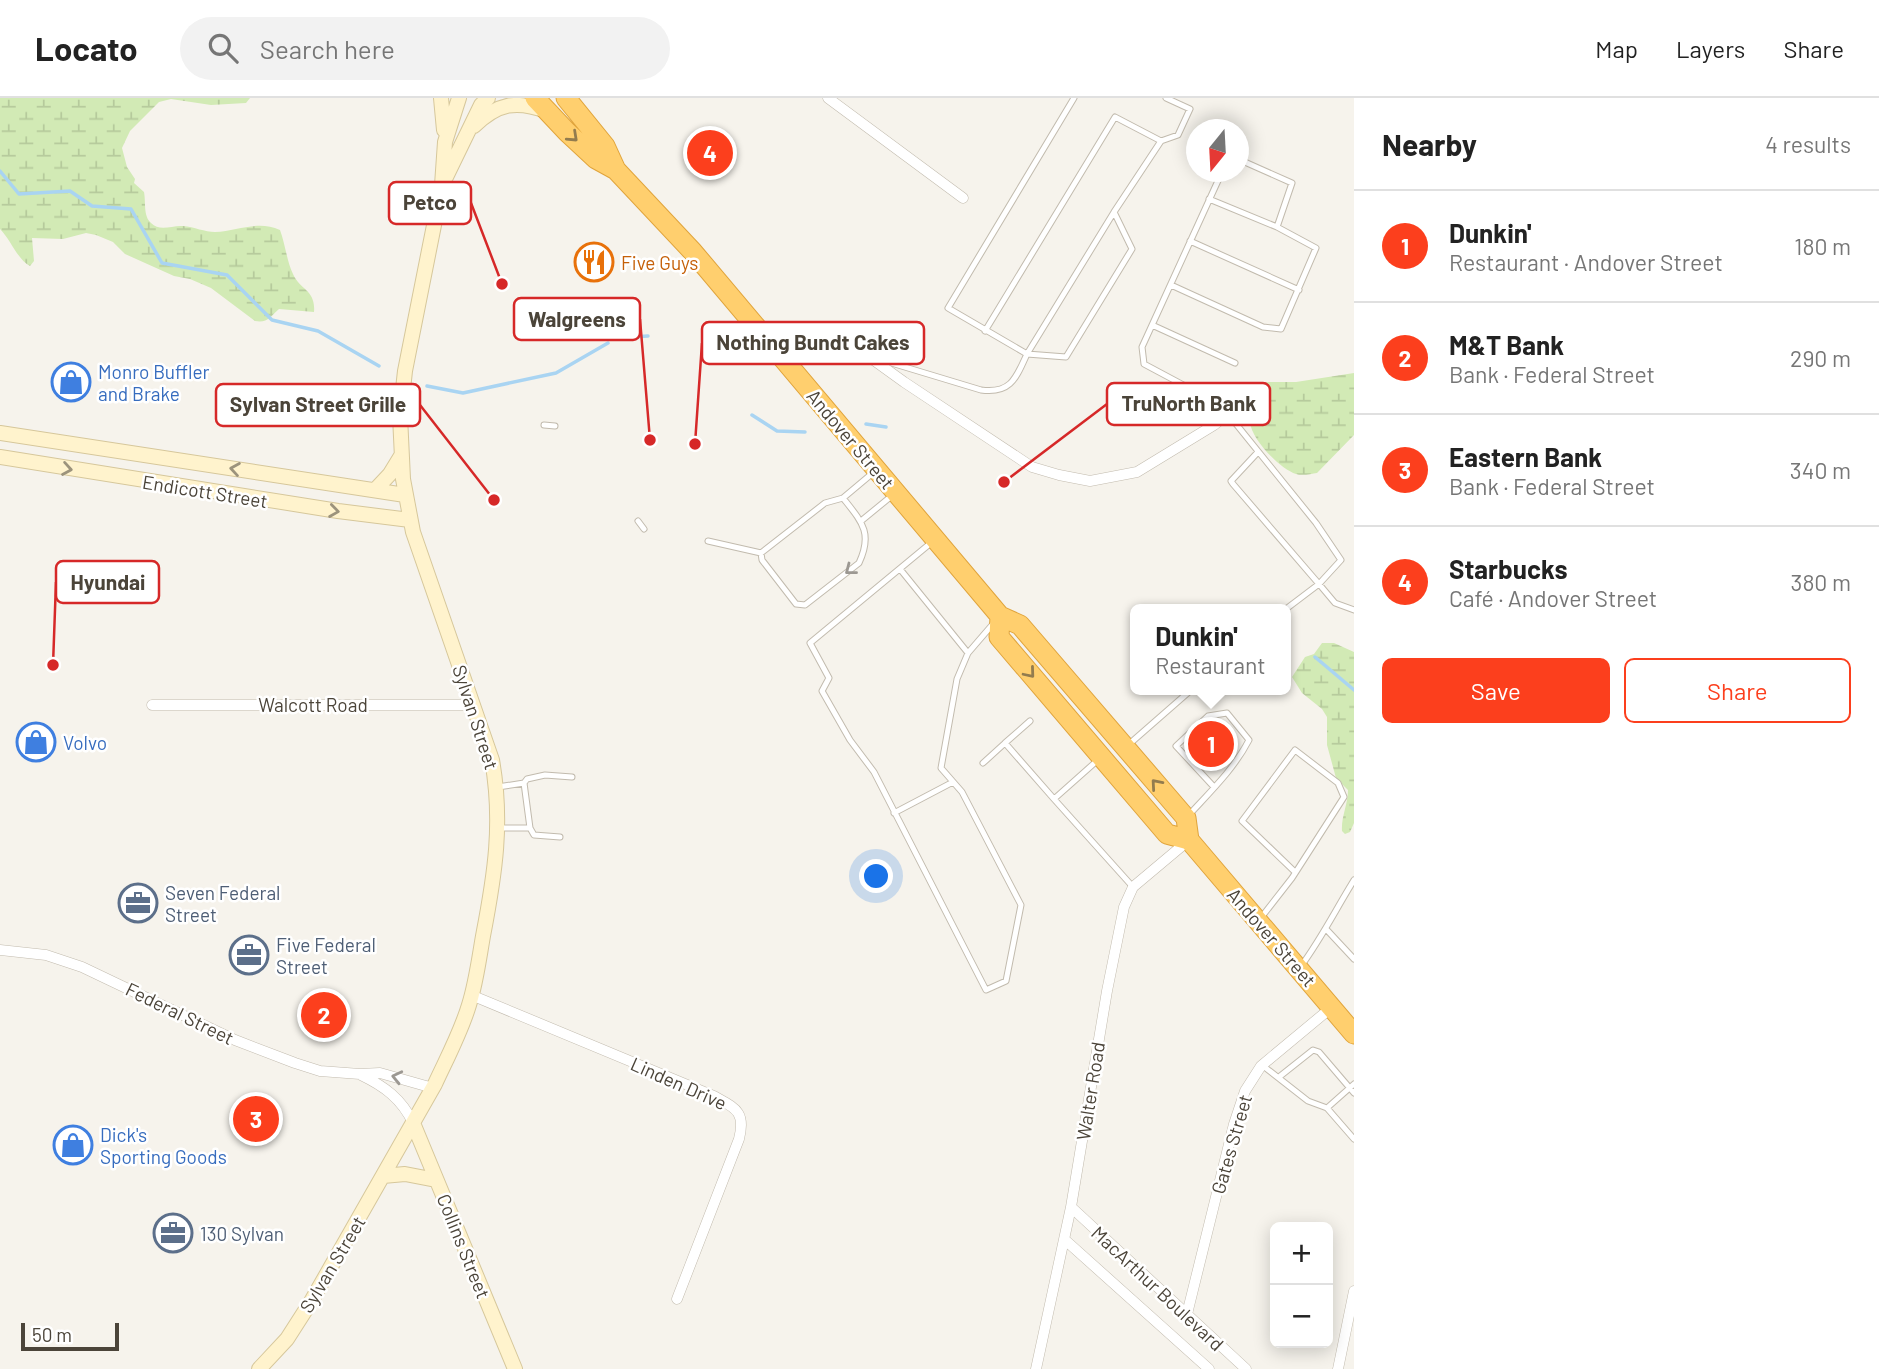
<!DOCTYPE html>
<html lang="en">
<head>
<meta charset="utf-8">
<style>
  :root { --surface:#fff; --page:#f2f2f2; --text:#222; --muted:#767676; --line:#e0e0e0; --accent:#fc3f1d }
  body { margin:0; font-family:Barlow,sans-serif; background:var(--page); color:var(--text) }
  .controls { position:absolute; right:21px; bottom:21px; display:grid; overflow:hidden; border-radius:10px; box-shadow:0 4px 18px #0003 }
  .controls button { width:63px; height:63px; display:grid; place-items:center; padding:0; border:0; border-bottom:2px solid var(--line); background:var(--surface); color:var(--text); font:35px sans-serif }
  .compass { position:absolute; left:1186px; top:21px; width:63px; height:63px; border-radius:50%; background:var(--surface); box-shadow:0 4px 18px #0003; rotate:198deg }
  .scale { position:absolute; left:21px; bottom:18px; width:98px; box-sizing:border-box; padding-left:7px; border:4px solid #4b4439; border-top:0; font-size:19px; line-height:24px; white-space:nowrap; color:#4b4439; -webkit-text-stroke:5px #fff; paint-order:stroke }
  .you { position:absolute; left:877px; top:779px; width:24px; height:24px; margin:-18px; border:5px solid #fff; border-radius:50%; background:#1a73e8; box-shadow:0 0 0 10px #1a73e833 }
  .badge { display:grid; place-items:center; width:46px; height:46px; border-radius:50%; background:var(--accent); color:#fff; font-size:23px; font-weight:700 }
  .pin { position:absolute; translate:-50% -50%; border:4px solid #fff; box-shadow:0 2px 7px #0006 }
  .popup { position:absolute; left:1130px; top:506px; width:161px; height:91px; box-sizing:border-box; display:grid; place-content:center; border-radius:10px; background:var(--surface); filter:drop-shadow(0 2px 5px #0005); font-size:23px; white-space:nowrap; color:var(--muted) }
  .popup b { font-size:26px; color:var(--text) }
  .popup::after { content:''; position:absolute; left:50%; top:100%; margin-left:-14px; border:14px solid transparent; border-top-color:var(--surface) }
  .list { margin:0; padding:0; list-style:none }
  h2 { display:flex; justify-content:space-between; align-items:center; height:91px; margin:0; padding:0 28px; font-size:30px }
  h2 small { font-size:23px; font-weight:400; color:var(--muted) }
  .list li { display:grid; grid-template-columns:46px 1fr auto; gap:21px; align-items:center; box-sizing:border-box; height:112px; padding:0 28px; border-top:2px solid var(--line) }
  .list b { display:block; font-size:26px; white-space:nowrap }
  .list p { margin:0; font-size:23px; white-space:nowrap; color:var(--muted) }
  .list em { font-size:23px; font-style:normal; color:var(--muted) }
  .actions { display:flex; gap:14px; padding:21px 28px }
  .actions a { flex:1; padding:16px 0; border:2px solid var(--accent); border-radius:10px; text-align:center; font-size:24px; color:var(--accent) }
  .actions .main { background:var(--accent); color:#fff }
  .icon { flex:none; width:38px; height:38px; fill:none; stroke:currentColor; stroke-width:2; stroke-linecap:round; stroke-linejoin:round }
  .map { position:relative; flex:none; width:1354px; height:1271px; overflow:hidden }
  header { display:flex; align-items:center; gap:42px; box-sizing:border-box; height:98px; padding:0 35px; background:var(--surface); border-bottom:2px solid var(--line) }
  header strong { font-size:33px }
  nav { display:flex; gap:38px; margin-inline-start:auto; font-size:24px }
  .search { width:490px; height:63px; background:var(--page); display:flex; align-items:center; gap:18px; box-sizing:border-box; padding:0 24px; border-radius:38px; color:var(--muted); font-size:26px }
  main { display:flex }
  aside { flex:1; background:var(--surface) }
  .map>svg:first-child { display:block }
  .wetland { fill:url(#wetland-marsh) }
  .lines { fill:none; stroke-linecap:round; stroke-linejoin:round }
  .stream { stroke:#a9d4f2; stroke-width:3.5 }
  .lane-casing { stroke:#c2bbae; stroke-width:7 }
  .street-casing { stroke:#c2bbae; stroke-width:11 }
  .secondary-casing { stroke:#d6c79b; stroke-width:16 }
  .highway-casing { stroke:#e0a43c; stroke-width:21 }
  .lane { stroke:#fff; stroke-width:5 }
  .street { stroke:#fff; stroke-width:10 }
  .secondary { stroke:#fff3cd; stroke-width:14 }
  .highway { stroke:#ffcf6e; stroke-width:19 }
  .oneway { stroke:#937c4e }
  .oneway2 { stroke:#9c937c }
  .oneway3 { stroke:#9c9892 }
  .labels { text-anchor:middle; dominant-baseline:central; stroke-width:5; stroke-linejoin:round; paint-order:stroke }
  .food-label { font-size:19px; fill:#c56008; stroke:#fff; text-anchor:start }
  .shop-label { font-size:19px; fill:#366cbe; stroke:#fff; text-anchor:start }
  .street-label { font-size:19px; fill:#4b4439; stroke:#fff }
  .service-label { font-size:19px; fill:#4e5e75; stroke:#fff; text-anchor:start }
  .leader { fill:none; stroke:#d62828; stroke-width:2.5 }
  .callout-dot { fill:#d62828; stroke:#fff; stroke-width:2.5 }
  .callout { fill:#fff; stroke:#d62828; stroke-width:2.5 }
  .callout-label { font-size:21px; text-anchor:middle; font-weight:bold; fill:#4b4439 }
</style>
</head>
<body>
<header>
<strong>Locato</strong>
<div class="search"><svg class="icon" aria-label="search" viewBox="0 0 24 24"><circle cx="10" cy="10" r="6"/><path d="M15 15l6 6"/></svg>Search here</div>
<nav><a>Map</a><a>Layers</a><a>Share</a></nav>
</header>
<main>
<div class="map">
<svg width="1354" height="1271" viewBox="0 0 1354 1271">
  <defs>
    <pattern id="wetland-marsh" width="20" height="14" patternUnits="userSpaceOnUse" patternTransform="scale(1.75)"><rect width="20" height="14" fill="#d2eab5"/><path d="M1 5h8M5 5V1M11 12h8M15 12V8" fill="none" stroke="#b6ca9c"/></pattern>
  </defs>
  <rect width="100%" height="100%" fill="#f6f3ec"/>
  <path class="wetland" d="M0 0H250L246 5 211 7 171 1 159 4 130 33 122 50 127 69 135 81 134 85 144 94C146 104 143 118 151 125 160 134 172 127 183 128 194 129 205 134 215 134 238 133 258 122 280 132 285 145 287 164 293 176 300 192 316 192 314 214L279 211C270 219 268 225 255 223L211 190 190 181 174 178 125 156 113 144 96 137 86 135 63 141 32 140 34 163 30 168C17 161 11 142 0 131Z
    M1354 275V337L1317 375C1311 376 1302 378 1296 376 1280 371 1251 341 1250 324 1249 310 1261 295 1267 284H1296Z
    M1322 545H1334L1354 554V725L1350 734 1345 736 1342 733C1341 719 1348 706 1348 692L1336 680 1327 647V619L1322 611 1302 595 1292 579 1305 559 1314 556Z"/>
  <g class="lines">
    <path class="stream" d="M0 73 19 96 70 93 92 108 131 111 162 165 227 177 272 222 318 233 379 268
      M632 239 648 238
      M427 288 463 295 556 275 608 245
      M752 317 777 333 805 334
      M866 326 886 329
      M1315 559 1354 592"/>
    <defs>
      <path id="lane" d="M1074 0 948 210 1027 256 1066 259 1132 151 1114 114 1161 43 1178 37 1190 11 1166 0
        M1222 74 1142 249 1144 266 1189 290 1228 316 1316 425 1341 462 1319 486 1233 386 1231 383 1258 354
        M1209 101 1277 129
        M1190 143 1299 192
        M1171 187 1263 229 1281 231 1316 150 1277 129 1292 85 1238 61
        M1152 227 1235 265
        M985 233 1115 19 1161 43
        M875 260 981 292C1011 296 1016 280 1027 256L1114 114
        M544 327 555 328
        M638 423 644 431
        M861 423 894 396
        M708 443 761 455 825 405 843 400 874 374
        M932 444 810 545 829 580 822 593 850 642 874 674 986 892 1006 883 1021 807 962 694 941 670 957 581 968 555 993 526
        M761 455 762 462 796 506 805 507 859 465C873 435 862 424 843 400
        M900 471 968 555
        M1286 511 1319 486 1335 505 1354 512
        M1005 645 1030 623
        M1127 648 1191 592
        M1099 661 1054 701 1133 789
        M983 665 1005 645 1054 701
        M498 689 524 685 527 681 545 677 572 679
        M894 715 953 684
        M1188 718C1210 694 1234 671 1249 642L1227 615 1208 618 1176 648 1214 689
        M499 730H530L524 685
        M530 730 534 737 560 739
        M1260 821 1292 780 1344 699 1338 685 1295 652 1242 723 1295 774
        M1326 831 1354 861
        M1301 868C1321 841 1336 811 1354 782
        M1262 967 1308 1003 1327 1010 1354 1041
        M1279 979 1313 952 1319 954 1354 995
        M1327 1010 1354 986"/>
      <path id="street" d="M828 0 963 100
        M779 255 827 250 868 258 904 284 1032 369 1059 377 1090 383 1137 374 1214 327 1228 316
        M152 607H474
        M0 852 46 857 82 869 235 942 295 965 320 973 360 976 380 975 433 990
        M471 897 714 998C735 1010 746 1013 739 1041L677 1201
        M361 977C384 988 402 1001 413 1025
        M1071 1109 1246 1271
        M1064 1141 1209 1271
        M1187 1216 1234 1026 1245 993 1261 968 1332 909
        M1036 1271 1071 1109 1107 893 1124 809 1133 789 1189 742
        M1338 1271 1354 1193"/>
      <path id="secondary" d="M441 0 444 32
        M474 28C498 5 516 2 547 13
        M446 79 481 7 488 0
        M0 335 405 397
        M0 359 338 413 410 422
        M375 392 390 376 401 358
        M413 1025 515 1271
        M383 1078 405 1076 436 1082
        M259 1271 287 1241 312 1202 435 986C447 960 461 934 469 907 476 885 479 861 483 838 495 776 503 724 492 662L413 434 403 381 400 318 405 273 442 87 445 44 459 0"/>
      <path id="highway" d="M535 0 567 34 596 61 616 72 693 154 1000 518 1020 527 1186 720 1189 742 1354 936
        M566 0 605 48 616 72
        M1000 518 999 539 1167 736 1189 742"/>
    </defs>
    <use href="#lane" class="lane-casing"/>
    <use href="#street" class="street-casing"/>
    <use href="#secondary" class="secondary-casing"/>
    <use href="#highway" class="highway-casing"/>
    <use href="#lane" class="lane"/>
    <use href="#street" class="street"/>
    <use href="#secondary" class="secondary"/>
    <use href="#highway" class="highway"/>
  </g>
  <defs><path id="oneway-chevron" d="M-2-3.5L2.5 0L-2 3.5" fill="none" stroke-width="1.6" stroke-linecap="round" stroke-linejoin="round" transform="scale(1.75)"/></defs>
  <g class="oneway">
    <use href="#oneway-chevron" transform="translate(573 39) rotate(43)"/>
    <use href="#oneway-chevron" transform="translate(1030 575) rotate(50)"/>
    <use href="#oneway-chevron" transform="translate(1156 686) rotate(-131)"/>
  </g>
  <g class="oneway2">
    <use href="#oneway-chevron" transform="translate(67 371) rotate(10)"/>
    <use href="#oneway-chevron" transform="translate(235 371) rotate(-171)"/>
    <use href="#oneway-chevron" transform="translate(334 413) rotate(8)"/>
  </g>
  <g class="oneway3">
    <use href="#oneway-chevron" transform="translate(850 472) rotate(142)"/>
    <use href="#oneway-chevron" transform="translate(397 979) rotate(-167)"/>
  </g>
  <defs>
    <symbol id="restaurant-ring" viewBox="-11 -11 22 22"><circle r="9.5" fill="#fff" stroke="#e8710a" stroke-width="1.5"/><path d="M-5-6h1v4h1v-4h1v4h1v-4h1v5L-1.5 .5V6h-2V.5L-5-1ZM5-6V6H3V1.5H1.5Q1.5-4 5-6Z" fill="#e8710a"/></symbol>
    <symbol id="shop-ring" viewBox="-11 -11 22 22"><circle r="9.5" fill="#fff" stroke="#3f7fe0" stroke-width="1.5"/><path d="M-5-2.5h2.3a2.7 3.5 0 0 1 5.4 0H5L5.5 6h-11ZM-1.5-2.5h3a1.5 2.3 0 0 0-3 0Z" fill="#3f7fe0"/></symbol>
    <symbol id="office-ring" viewBox="-11 -11 22 22"><circle r="9.5" fill="#fff" stroke="#5c6f8a" stroke-width="1.5"/><path d="M-6-3h4V-5.5h4V-3h4V5H-6ZM-1-4.5V-3h2v-1.5ZM-6 0V1H6V0Z" fill="#5c6f8a"/></symbol>
  </defs>
  <g fill-rule="evenodd">
    <use href="#restaurant-ring" x="572" y="142" width="44" height="44"/>
    <use href="#shop-ring" x="49" y="262" width="44" height="44"/>
    <use href="#shop-ring" x="14" y="622" width="44" height="44"/>
    <use href="#office-ring" x="116" y="783" width="44" height="44"/>
    <use href="#office-ring" x="227" y="835" width="44" height="44"/>
    <use href="#shop-ring" x="51" y="1025" width="44" height="44"/>
    <use href="#office-ring" x="151" y="1113" width="44" height="44"/>
  </g>
  <g class="labels">
    <g class="food-label">
      <text x="621" y="164">Five Guys</text>
    </g>
    <g class="shop-label">
      <text x="98" y="273">Monro Buffler<tspan x="98" dy="22">and Brake</tspan></text>
      <text x="63" y="644">Volvo</text>
      <text x="100" y="1036">Dick's<tspan x="100" dy="22">Sporting Goods</tspan></text>
    </g>
    <g class="street-label">
      <text transform="translate(851 341) rotate(50)">Andover Street</text>
      <text transform="translate(205 393) rotate(9)">Endicott Street</text>
      <text x="313" y="606">Walcott Road</text>
      <text transform="translate(476 619) rotate(72)">Sylvan Street</text>
      <text transform="translate(1272 839) rotate(49)">Andover Street</text>
      <text transform="translate(180 915) rotate(26)">Federal Street</text>
      <text transform="translate(679 985) rotate(24)">Linden Drive</text>
      <text transform="translate(1090 993) rotate(-81)">Walter Road</text>
      <text transform="translate(1231 1046) rotate(-74)">Gates Street</text>
      <text transform="translate(464 1148) rotate(68)">Collins Street</text>
      <text transform="translate(332 1166) rotate(-59)">Sylvan Street</text>
      <text transform="translate(1158 1190) rotate(43)">MacArthur Boulevard</text>
    </g>
    <g class="service-label">
      <text x="165" y="794">Seven Federal<tspan x="165" dy="22">Street</tspan></text>
      <text x="276" y="846">Five Federal<tspan x="276" dy="22">Street</tspan></text>
      <text x="200" y="1135">130 Sylvan</text>
    </g>
  </g>
  <path class="leader" d="M502 186L471 105M650 342L640 221M695 346L702 245M1004 384L1107 306M494 402L420 307M53 567L56 484"/>
  <g class="callout-dot">
    <circle cx="502" cy="186" r="7"/>
    <circle cx="650" cy="342" r="7"/>
    <circle cx="695" cy="346" r="7"/>
    <circle cx="1004" cy="384" r="7"/>
    <circle cx="494" cy="402" r="7"/>
    <circle cx="53" cy="567" r="7"/>
  </g>
  <g class="callout">
    <rect x="389" y="84" width="82" height="42" rx="7"/>
    <rect x="514" y="200" width="126" height="42" rx="7"/>
    <rect x="702" y="224" width="222" height="42" rx="7"/>
    <rect x="1107" y="285" width="163" height="42" rx="7"/>
    <rect x="216" y="286" width="204" height="42" rx="7"/>
    <rect x="56" y="463" width="103" height="42" rx="7"/>
  </g>
  <g class="callout-label">
    <text x="430" y="112">Petco</text>
    <text x="577" y="229">Walgreens</text>
    <text x="813" y="252">Nothing Bundt Cakes</text>
    <text x="1189" y="313">TruNorth Bank</text>
    <text x="318" y="314">Sylvan Street Grille</text>
    <text x="108" y="492">Hyundai</text>
  </g>
</svg>
<div class="controls">
<button>+</button>
<button>−</button>
</div>
<svg class="compass" viewBox="-18 -18 36 36"><path d="M0-13l5 13h-10z" fill="#e53935"/><path d="M0 13l5-13h-10z" fill="#767676"/></svg>
<div class="scale">50 m</div>
<div class="you"></div>
<div class="pin badge" style="left:1211px;top:646px">1</div>
<div class="popup"><b>Dunkin'</b>Restaurant</div>
<div class="pin badge" style="left:324px;top:917px">2</div>
<div class="pin badge" style="left:256px;top:1021px">3</div>
<div class="pin badge" style="left:710px;top:55px">4</div>
</div>
<aside>
<h2>Nearby<small>4 results</small></h2>
<ul class="list">
<li><span class="badge">1</span><div><b>Dunkin'</b><p>Restaurant · Andover Street</p></div><em>180 m</em></li>
<li><span class="badge">2</span><div><b>M&amp;T Bank</b><p>Bank · Federal Street</p></div><em>290 m</em></li>
<li><span class="badge">3</span><div><b>Eastern Bank</b><p>Bank · Federal Street</p></div><em>340 m</em></li>
<li><span class="badge">4</span><div><b>Starbucks</b><p>Café · Andover Street</p></div><em>380 m</em></li>
</ul>
<div class="actions"><a class="main">Save</a><a>Share</a></div>
</aside>
</main>
</body>
</html>
